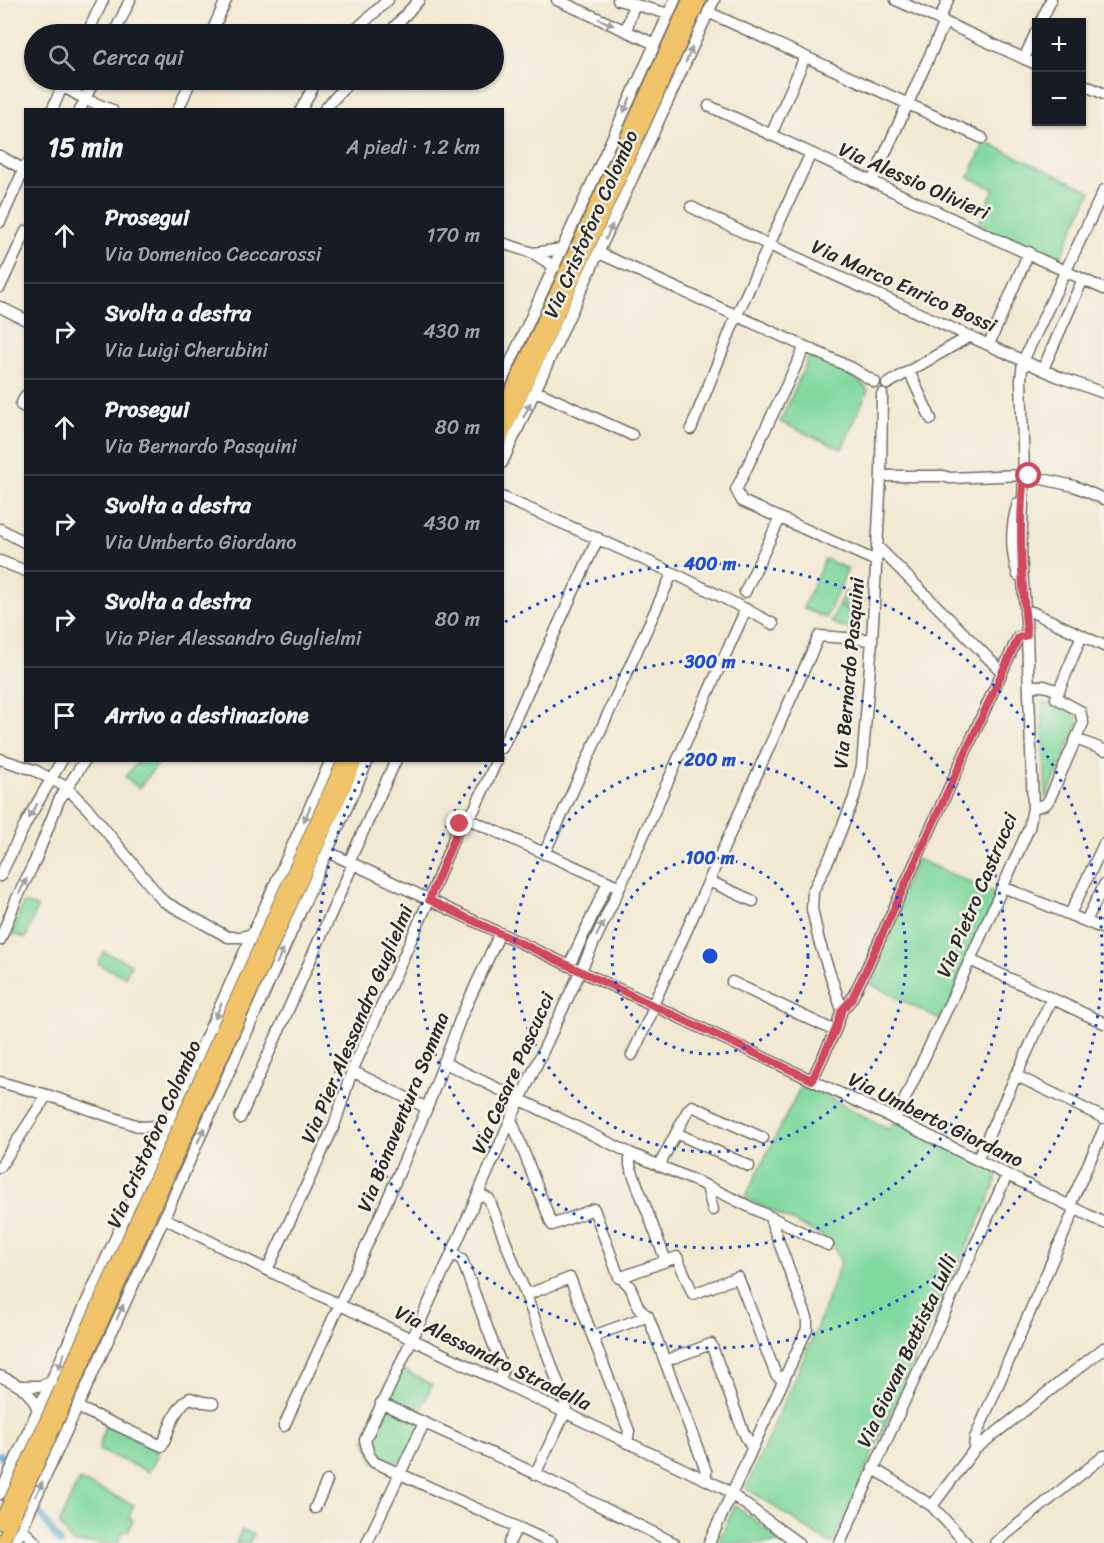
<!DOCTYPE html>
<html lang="it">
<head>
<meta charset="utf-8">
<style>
  :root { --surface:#171b24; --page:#242831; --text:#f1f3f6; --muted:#9ea1a6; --line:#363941 }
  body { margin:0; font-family:Sriracha,sans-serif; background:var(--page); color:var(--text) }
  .controls { position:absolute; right:18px; top:18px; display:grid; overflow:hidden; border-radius:0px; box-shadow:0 2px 4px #0004 }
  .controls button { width:54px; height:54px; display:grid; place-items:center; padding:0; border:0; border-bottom:2px solid var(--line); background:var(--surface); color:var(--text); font:30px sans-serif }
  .stop { position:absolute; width:18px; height:18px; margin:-14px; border:4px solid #d1495b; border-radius:50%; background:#fff }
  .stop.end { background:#d1495b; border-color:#fff; box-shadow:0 2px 6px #0008 }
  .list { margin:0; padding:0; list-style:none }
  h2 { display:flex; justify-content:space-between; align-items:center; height:78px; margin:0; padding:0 24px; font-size:26px }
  h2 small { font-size:20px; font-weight:400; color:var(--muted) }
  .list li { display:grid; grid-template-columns:39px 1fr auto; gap:18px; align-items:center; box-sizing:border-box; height:96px; padding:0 24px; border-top:2px solid var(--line) }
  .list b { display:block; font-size:22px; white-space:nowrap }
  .list p { margin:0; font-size:20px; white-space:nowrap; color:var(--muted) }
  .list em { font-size:20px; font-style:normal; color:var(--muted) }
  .icon { flex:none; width:33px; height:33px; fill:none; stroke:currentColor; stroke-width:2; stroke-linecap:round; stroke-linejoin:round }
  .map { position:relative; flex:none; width:1104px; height:1543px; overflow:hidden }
  .search { position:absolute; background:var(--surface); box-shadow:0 2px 4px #0004; left:24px; top:24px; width:480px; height:66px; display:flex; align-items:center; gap:15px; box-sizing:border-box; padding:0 21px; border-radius:33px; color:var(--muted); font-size:22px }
  .panel { position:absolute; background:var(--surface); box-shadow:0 2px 4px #0004; left:24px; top:108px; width:480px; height:654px; border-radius:0px }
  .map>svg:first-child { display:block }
  .green { fill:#80d99f; stroke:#568265; stroke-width:1.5 }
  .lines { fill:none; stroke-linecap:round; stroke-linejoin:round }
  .canal { stroke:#56a1ce; stroke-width:7 }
  .minor-casing { stroke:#716e66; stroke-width:13 }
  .major-casing { stroke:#716e66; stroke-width:14 }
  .minor { stroke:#fff; stroke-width:10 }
  .major { stroke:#f0c369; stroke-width:12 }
  .oneway { fill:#a0a0a0 }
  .route { stroke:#d1495b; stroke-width:8 }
  .ring { fill:none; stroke:#1d4ed8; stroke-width:3; stroke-dasharray:3 6 }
  .labels { text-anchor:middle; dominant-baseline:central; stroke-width:5; stroke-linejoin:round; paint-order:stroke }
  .street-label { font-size:20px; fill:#2b2b2b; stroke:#f7f3e8 }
  .centre { fill:#1d4ed8; stroke:#f7f3e8; stroke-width:3 }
  .ring-label { font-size:18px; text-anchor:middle; font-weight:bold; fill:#1d4ed8; stroke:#f7f3e8; stroke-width:5; stroke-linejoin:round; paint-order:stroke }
</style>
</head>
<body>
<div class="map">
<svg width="1104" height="1543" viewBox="0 0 1104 1543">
  <rect width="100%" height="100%" fill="#f7f3e8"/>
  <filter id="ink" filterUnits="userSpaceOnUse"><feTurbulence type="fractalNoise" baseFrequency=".0167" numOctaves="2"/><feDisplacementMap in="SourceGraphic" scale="12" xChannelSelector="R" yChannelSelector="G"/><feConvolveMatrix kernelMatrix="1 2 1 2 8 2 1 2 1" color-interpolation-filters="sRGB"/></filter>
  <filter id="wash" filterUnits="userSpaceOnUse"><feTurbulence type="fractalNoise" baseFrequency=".008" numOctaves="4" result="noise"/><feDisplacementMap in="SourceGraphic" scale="24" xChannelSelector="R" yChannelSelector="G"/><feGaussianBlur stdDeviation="1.35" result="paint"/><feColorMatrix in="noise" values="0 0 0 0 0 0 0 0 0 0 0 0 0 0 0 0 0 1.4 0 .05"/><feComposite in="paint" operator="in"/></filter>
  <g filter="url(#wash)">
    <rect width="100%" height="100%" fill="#f2e9d3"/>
    <path class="green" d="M985 142 1091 191 1058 262 978 225 994 189 969 177Z
      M809 357C830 366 853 373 868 390L842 449 780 422Z
      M825 559 848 569 826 618 803 608Z
      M845 592 864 600 858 613 839 604Z
      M838 606 858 615 852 631 831 622Z
      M1042 702 1075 713 1079 721 1046 799Z
      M138 761H160L139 788 125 777Z
      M917 859 999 895 942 1021 861 979Z
      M23 903 37 907 26 938 12 934Z
      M104 952 131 964 125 977 98 964Z
      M801 1086 806 1090 811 1088 890 1130 895 1120 999 1171 990 1197 910 1370 833 1543H829L746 1488 816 1330 841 1262 831 1240 745 1198Z
      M398 1367 432 1385 416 1419 424 1423 399 1473 374 1462 365 1440Z
      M105 1425 154 1447 153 1449 159 1452 149 1472 99 1450Z
      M79 1480 134 1505 129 1518 133 1520 128 1532 123 1531 118 1543H72L59 1523Z
      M735 1505 785 1543H718Z
      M242 1530 254 1534 249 1543H236Z"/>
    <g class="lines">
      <path class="canal" d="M0 1455 3 1459
        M38 1511 60 1543"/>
    </g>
  </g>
  <g filter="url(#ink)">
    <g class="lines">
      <defs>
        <path id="minor" d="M557 0 655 44
          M618 0 669 14
          M896 0 1036 64
          M708 12 982 138
          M939 20 948 0
          M1041 22 1051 0
          M626 31 634 4
          M87 34 103 0
          M114 34 130 0
          M211 34 226 0
          M351 34 388 0
          M388 34 419 0
          M1024 59 1036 32
          M1082 84 1104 94
          M62 86 85 99 112 110
          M709 106 1104 289
          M52 110 65 80
          M80 110 94 80
          M178 110 191 80
          M301 110 317 80
          M324 110 351 80
          M771 135 805 57
          M0 156 26 171
          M872 182 945 22
          M691 207 769 245 1059 377 1104 393
          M0 222 26 165
          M502 243 533 253 555 267
          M533 253 562 249
          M599 253 852 368 875 382
          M0 287 26 231
          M0 307 26 320
          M989 344 1029 252
          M805 347 736 490 742 501 876 561
          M1043 369 1083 279
          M909 371 931 419
          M502 381 675 0
          M887 384 970 336
          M536 391 632 435
          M26 395 21 405 26 408
          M691 429 736 317 811 153
          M502 463 714 0
          M881 476H943L950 478 1024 475 1074 486 1104 499
          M502 497C594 537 686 576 773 624
          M0 529 26 543
          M877 546 1002 672
          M0 561 26 571
          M1018 575C1010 550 1010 528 1018 503
          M745 592 780 518
          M1025 613 1032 612 1104 646
          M1029 686H1044L1059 691
          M1076 739 1104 750
          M502 748 598 538
          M0 759 34 770 66 787 89 810 163 901 228 937H242L252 934
          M1033 808 1046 804 1050 798 1083 723 1080 711 1056 698 1082 635
          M466 818 620 887
          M328 852 907 1125 1104 1223
          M544 854 672 574
          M349 862 396 760
          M0 876 27 821 62 760
          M709 881 753 901
          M1003 887 1104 929
          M1070 914 1104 844
          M1086 921 1104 885
          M0 940 16 900 35 861 59 800 85 760
          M970 960 1104 1023
          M569 966 608 882
          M732 982 835 1031
          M653 1005 819 636 872 640
          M842 1010 851 1000 865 972 1018 637 1027 635
          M632 1055 655 1006
          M443 1062 630 1153V1166L666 1261
          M352 1071 427 1108
          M1015 1075 1104 1118
          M812 1080 835 1031 842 1010 819 941 812 909 813 891 831 855 854 798 862 766 872 640 881 476 882 394
          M0 1082 47 1095 141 1127 157 1126 169 1121
          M240 1118 353 864
          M511 1119 552 1225 594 1209 617 1272C620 1279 626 1281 630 1287 637 1300 635 1308 648 1316L706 1471V1480
          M895 1120 970 960 1029 828 1033 808 1027 635 1021 555 1024 475 1021 379 1023 361 1104 190
          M676 1133 749 1166
          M630 1153 707 1186 828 1245
          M977 1160 1052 998
          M659 1166 688 1110 692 1106 763 1138
          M0 1167 47 1095
          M707 1186 713 1210
          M479 1194 489 1199 526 1295 566 1405 565 1413 535 1474
          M1070 1205 1104 1129
          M164 1218 267 1270 723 1488 798 1543
          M452 1253 462 1260 503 1370 500 1381
          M267 1270 334 1126 352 1071 429 900 457 830 462 821 474 810 497 760
          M619 1278 677 1257 693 1294 738 1277 776 1375 784 1380
          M526 1295 570 1278 629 1431 627 1443
          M593 1336 648 1316
          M665 1361 711 1344 743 1431 752 1448
          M0 1376C19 1385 29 1389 38 1409
          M21 1386H40L52 1382
          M381 1403 532 1472 674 1543
          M77 1407 162 1446C169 1430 175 1407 190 1398L203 1402 213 1403
          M284 1426 385 1205 427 1108 461 1017 500 933
          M974 1450 975 1438 1075 1208
          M873 1468 932 1506 966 1543
          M0 1494 331 760
          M932 1506 974 1450 1104 1348
          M315 1508 327 1481
          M22 1529 36 1543
          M15 1543 164 1218 368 760
          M367 1543 424 1423
          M509 1543 517 1527
          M552 1543 374 1462 369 1455 365 1440 452 1253 511 1119 620 887 746 609
          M709 1543 807 1329V1318L770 1218
          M840 1543 1007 1175
          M995 1543 1104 1456"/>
        <path id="major" d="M502 412 689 0
          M502 437 700 0
          M0 1523 344 760
          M2 1543 356 760"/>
      </defs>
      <use href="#minor" class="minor-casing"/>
      <use href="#major" class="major-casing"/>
      <use href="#minor" class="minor"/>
      <use href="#major" class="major"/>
    </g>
    <defs><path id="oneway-solid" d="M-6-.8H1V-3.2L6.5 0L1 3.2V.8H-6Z" transform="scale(1.5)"/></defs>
    <g class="oneway">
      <use href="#oneway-solid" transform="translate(606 22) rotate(24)"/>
      <use href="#oneway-solid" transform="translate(689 55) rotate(-66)"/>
      <use href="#oneway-solid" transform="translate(627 105) rotate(115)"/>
      <use href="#oneway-solid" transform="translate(609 232) rotate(-66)"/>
      <use href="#oneway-solid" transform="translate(527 410) rotate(-65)"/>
      <use href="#oneway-solid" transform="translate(33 811) rotate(121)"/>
      <use href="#oneway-solid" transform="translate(307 814) rotate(114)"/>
      <use href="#oneway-solid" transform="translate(23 886) rotate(-63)"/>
      <use href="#oneway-solid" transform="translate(600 929) rotate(-64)"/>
      <use href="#oneway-solid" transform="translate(280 956) rotate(-66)"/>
      <use href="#oneway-solid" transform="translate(218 1011) rotate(114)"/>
      <use href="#oneway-solid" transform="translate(201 1135) rotate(-66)"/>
      <use href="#oneway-solid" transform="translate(120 1312) rotate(-65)"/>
      <use href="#oneway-solid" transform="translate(61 1361) rotate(114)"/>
      <use href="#oneway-solid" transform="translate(39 1489) rotate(-65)"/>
    </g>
  </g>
  <g class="lines" filter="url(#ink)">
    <path class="route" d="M460 824 429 900 812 1080 835 1031 842 1010 851 1000 865 972 1018 638 1027 635C1022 582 1018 528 1024 475L1029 476"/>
  </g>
  <g class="ring">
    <circle cx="710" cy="956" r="98"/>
    <circle cx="710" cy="956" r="196"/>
    <path d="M504 746A294 294 0 1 1 490 761"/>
    <path d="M505 622A392 392 0 1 1 369 763"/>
  </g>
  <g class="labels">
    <g class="street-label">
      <text transform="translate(914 181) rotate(24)">Via Alessio Olivieri</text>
      <text transform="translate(591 224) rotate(-66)">Via Cristoforo Colombo</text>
      <text transform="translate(904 286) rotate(24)">Via Marco Enrico Bossi</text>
      <text transform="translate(849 673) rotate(-85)">Via Bernardo Pasquini</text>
      <text transform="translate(977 895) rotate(-67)">Via Pietro Castrucci</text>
      <text transform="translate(357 1024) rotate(-67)">Via Pier Alessandro Guglielmi</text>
      <text transform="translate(513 1073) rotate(-66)">Via Cesare Pascucci</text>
      <text transform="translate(403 1112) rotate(-68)">Via Bonaventura Somma</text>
      <text transform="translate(936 1120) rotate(26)">Via Umberto Giordano</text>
      <text transform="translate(154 1134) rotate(-66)">Via Cristoforo Colombo</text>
      <text transform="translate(907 1351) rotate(-65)">Via Giovan Battista Lulli</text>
      <text transform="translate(493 1358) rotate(26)">Via Alessandro Stradella</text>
    </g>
  </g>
  <circle cx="710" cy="956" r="9" class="centre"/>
  <g class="ring-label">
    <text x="710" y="570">400 m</text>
    <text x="710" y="668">300 m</text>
    <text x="710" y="766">200 m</text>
    <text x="710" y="864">100 m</text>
  </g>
</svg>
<div class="controls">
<button>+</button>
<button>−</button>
</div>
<div class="stop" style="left:1029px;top:476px"></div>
<div class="stop end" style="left:460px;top:824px"></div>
<div class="search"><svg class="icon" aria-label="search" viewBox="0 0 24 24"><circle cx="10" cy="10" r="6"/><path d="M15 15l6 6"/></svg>Cerca qui</div>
<section class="panel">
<h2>15 min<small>A piedi · 1.2 km</small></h2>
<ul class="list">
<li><svg class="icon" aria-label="ahead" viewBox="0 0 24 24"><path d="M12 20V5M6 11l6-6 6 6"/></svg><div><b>Prosegui</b><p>Via Domenico Ceccarossi</p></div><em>170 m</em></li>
<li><svg class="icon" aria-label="right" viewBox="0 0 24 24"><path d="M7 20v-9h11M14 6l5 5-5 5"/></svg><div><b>Svolta a destra</b><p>Via Luigi Cherubini</p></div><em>430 m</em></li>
<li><svg class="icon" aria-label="ahead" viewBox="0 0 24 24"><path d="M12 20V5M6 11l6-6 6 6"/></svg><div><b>Prosegui</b><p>Via Bernardo Pasquini</p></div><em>80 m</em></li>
<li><svg class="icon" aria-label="right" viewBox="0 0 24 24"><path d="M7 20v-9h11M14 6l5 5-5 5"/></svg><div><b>Svolta a destra</b><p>Via Umberto Giordano</p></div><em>430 m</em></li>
<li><svg class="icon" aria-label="right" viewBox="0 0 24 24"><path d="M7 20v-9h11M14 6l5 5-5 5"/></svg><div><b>Svolta a destra</b><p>Via Pier Alessandro Guglielmi</p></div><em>80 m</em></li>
<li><svg class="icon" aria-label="arrive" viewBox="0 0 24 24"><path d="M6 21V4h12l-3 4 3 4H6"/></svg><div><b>Arrivo a destinazione</b></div></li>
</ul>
</section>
</div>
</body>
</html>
